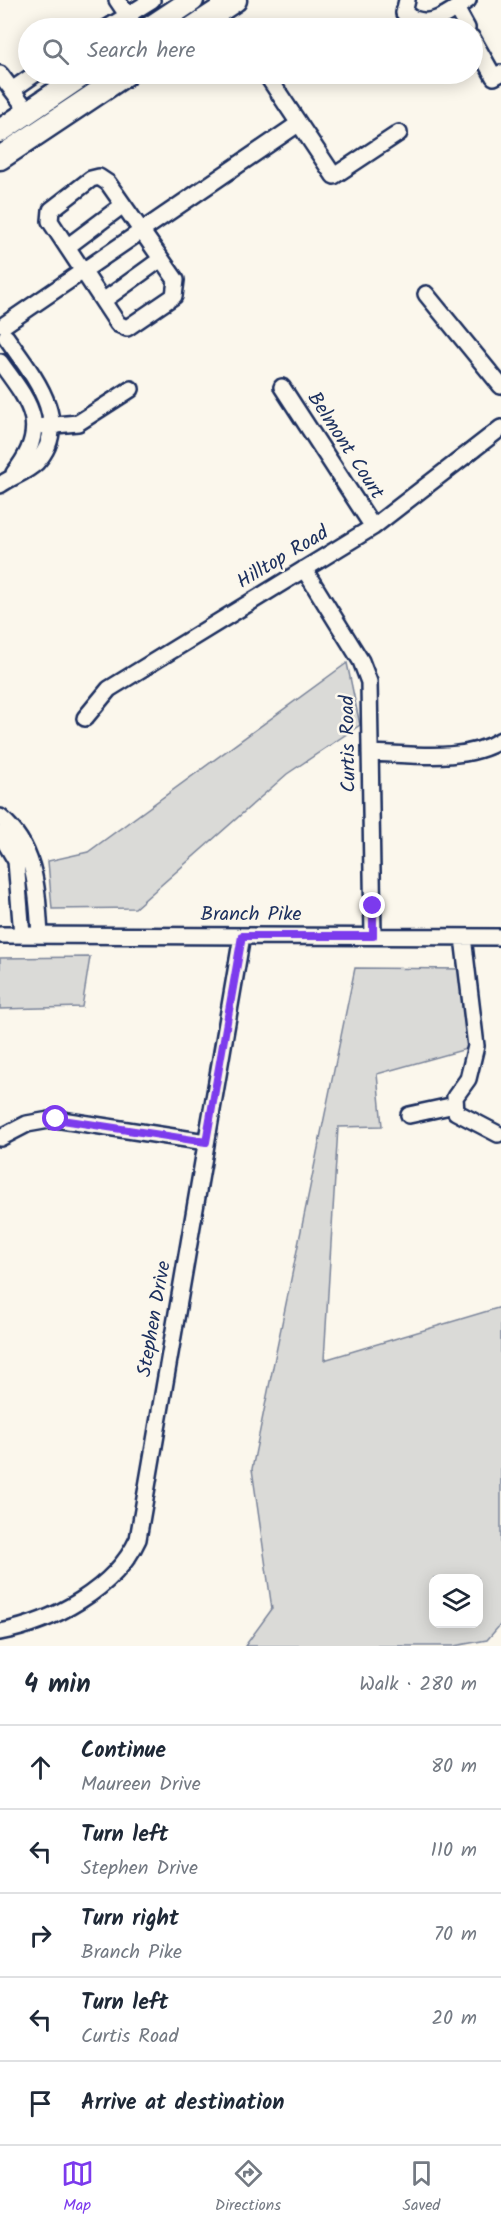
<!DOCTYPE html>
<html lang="en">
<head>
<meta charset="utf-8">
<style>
  :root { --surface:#fff; --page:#f6f6f7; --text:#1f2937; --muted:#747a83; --line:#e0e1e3; --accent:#7c3aed }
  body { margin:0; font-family:Kalam,sans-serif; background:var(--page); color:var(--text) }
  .controls { position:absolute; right:18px; bottom:18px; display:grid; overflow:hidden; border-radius:12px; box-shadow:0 3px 15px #0003 }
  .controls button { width:54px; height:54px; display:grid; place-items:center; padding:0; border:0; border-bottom:2px solid var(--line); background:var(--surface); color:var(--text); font:30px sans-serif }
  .stop { position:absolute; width:18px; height:18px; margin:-14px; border:4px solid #7c3aed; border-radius:50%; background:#fff }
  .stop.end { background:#7c3aed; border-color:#fff; box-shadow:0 2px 6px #0008 }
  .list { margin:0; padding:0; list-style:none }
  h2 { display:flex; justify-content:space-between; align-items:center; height:78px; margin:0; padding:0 24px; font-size:26px }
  h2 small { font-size:20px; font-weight:400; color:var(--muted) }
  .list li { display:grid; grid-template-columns:39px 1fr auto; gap:18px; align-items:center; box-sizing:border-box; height:84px; padding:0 24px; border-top:2px solid var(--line) }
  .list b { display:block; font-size:22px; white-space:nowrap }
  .list p { margin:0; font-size:20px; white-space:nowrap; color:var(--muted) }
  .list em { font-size:20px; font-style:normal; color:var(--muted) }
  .icon { flex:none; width:33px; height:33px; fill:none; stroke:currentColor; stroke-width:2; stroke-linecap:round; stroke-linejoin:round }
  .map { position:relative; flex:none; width:501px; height:1646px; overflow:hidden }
  .search { position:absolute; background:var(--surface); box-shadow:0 3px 15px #0003; left:18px; right:18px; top:18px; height:66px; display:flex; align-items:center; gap:15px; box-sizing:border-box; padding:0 21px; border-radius:33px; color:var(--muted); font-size:22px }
  .sheet { height:498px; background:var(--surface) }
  nav { display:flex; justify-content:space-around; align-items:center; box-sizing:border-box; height:84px; border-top:2px solid var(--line); background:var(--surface); font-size:16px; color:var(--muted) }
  nav a { display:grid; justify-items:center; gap:3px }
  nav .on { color:var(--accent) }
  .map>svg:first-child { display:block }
  .green { fill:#dadad7; stroke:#7a849a; stroke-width:1.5; fill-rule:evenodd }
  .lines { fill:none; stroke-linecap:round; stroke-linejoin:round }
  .minor-casing { stroke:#1b2f5e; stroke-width:20 }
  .highway-casing { stroke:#1b2f5e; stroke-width:27 }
  .minor { stroke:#fbf7ec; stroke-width:15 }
  .highway { stroke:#fbf7ec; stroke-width:22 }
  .route { stroke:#7c3aed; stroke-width:8 }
  .labels { text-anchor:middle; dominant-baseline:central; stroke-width:5; stroke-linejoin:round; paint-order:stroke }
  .street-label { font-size:20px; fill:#1b2f5e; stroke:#fbf7ec }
</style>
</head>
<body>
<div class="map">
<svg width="501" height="1646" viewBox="0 0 501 1646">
  <rect width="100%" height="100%" fill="#fbf7ec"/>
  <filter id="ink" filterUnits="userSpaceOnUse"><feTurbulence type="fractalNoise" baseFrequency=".0167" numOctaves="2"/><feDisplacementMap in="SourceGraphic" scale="12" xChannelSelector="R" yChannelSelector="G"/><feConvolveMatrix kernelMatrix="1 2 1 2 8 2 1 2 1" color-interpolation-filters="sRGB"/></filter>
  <g filter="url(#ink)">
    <path class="green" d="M347 663 360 725 287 774 135 908 52 909 48 861 88 852Z
      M90 957 82 1007 0 1009V958Z
      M355 968 465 969 484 1044 377 1074 382 1126 338 1127 324 1360 501 1307V1624L487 1640 454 1646H245L272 1609 252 1469ZM434 1578H478V1624H434Z"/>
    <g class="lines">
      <defs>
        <path id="minor" d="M117 0 136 28
          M407 0 404 13C428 32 447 14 468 0
          M456 8 467 28
          M107 28 152 0
          M472 38 494 77 501 73
          M0 74 28 111
          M266 74 334 176 399 133
          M12 90 35 74
          M99 177 108 183 176 280 174 296 127 328 118 324 50 221 51 210 91 179Z
          M67 247 123 205
          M426 294 501 386
          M103 301 161 259
          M4 325 298 124
          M0 362C30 403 51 427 14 473
          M282 387 373 527
          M44 426 78 423 131 389
          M0 485C11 477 27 472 36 463 75 422 30 372 6 337
          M304 569 361 661 369 682 373 936
          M85 718 109 689 373 527 501 428
          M370 753C412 754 464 763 501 740
          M0 817C37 848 37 890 40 935
          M0 834 16 861 22 935
          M0 935 501 937
          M463 937 476 1046 468 1079 455 1097 456 1112 498 1134
          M409 1115 455 1105
          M0 1138 27 1124 55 1119 206 1142
          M0 1632C53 1622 115 1589 138 1539L242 936"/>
        <path id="highway" d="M150 28 192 0
          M193 28 235 0
          M0 131 84 74
          M0 158 126 74"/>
      </defs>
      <use href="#minor" class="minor-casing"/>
      <use href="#highway" class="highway-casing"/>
      <use href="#minor" class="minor"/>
      <use href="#highway" class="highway"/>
    </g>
  </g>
  <g class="lines" filter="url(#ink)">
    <path class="route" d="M56 1119 206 1142 242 936H373V906"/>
  </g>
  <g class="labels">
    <g class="street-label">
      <text transform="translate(345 446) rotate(57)">Belmont Court</text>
      <text transform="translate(283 558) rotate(-31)">Hilltop Road</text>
      <text transform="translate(349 744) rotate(-91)">Curtis Road</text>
      <text x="251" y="915">Branch Pike</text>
      <text transform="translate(155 1319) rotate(-80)">Stephen Drive</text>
    </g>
  </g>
</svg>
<div class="controls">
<button><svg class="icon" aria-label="layers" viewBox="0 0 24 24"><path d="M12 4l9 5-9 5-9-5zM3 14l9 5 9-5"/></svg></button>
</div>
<div class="stop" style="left:56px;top:1119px"></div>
<div class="stop end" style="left:373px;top:906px"></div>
<div class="search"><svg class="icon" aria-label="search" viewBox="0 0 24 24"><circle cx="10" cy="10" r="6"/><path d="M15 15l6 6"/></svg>Search here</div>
</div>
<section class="sheet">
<h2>4 min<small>Walk · 280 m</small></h2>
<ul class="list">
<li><svg class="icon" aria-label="ahead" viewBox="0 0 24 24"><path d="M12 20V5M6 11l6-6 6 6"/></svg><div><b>Continue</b><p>Maureen Drive</p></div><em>80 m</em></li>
<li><svg class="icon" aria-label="left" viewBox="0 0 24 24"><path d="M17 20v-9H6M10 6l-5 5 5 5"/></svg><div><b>Turn left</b><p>Stephen Drive</p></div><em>110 m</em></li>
<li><svg class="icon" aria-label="right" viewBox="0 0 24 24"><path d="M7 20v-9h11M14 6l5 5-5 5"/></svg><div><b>Turn right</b><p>Branch Pike</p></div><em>70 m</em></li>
<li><svg class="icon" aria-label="left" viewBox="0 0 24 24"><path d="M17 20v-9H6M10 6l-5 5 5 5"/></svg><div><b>Turn left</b><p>Curtis Road</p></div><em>20 m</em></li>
<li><svg class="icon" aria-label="arrive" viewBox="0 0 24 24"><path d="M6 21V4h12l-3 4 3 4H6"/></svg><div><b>Arrive at destination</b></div></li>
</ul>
</section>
<nav>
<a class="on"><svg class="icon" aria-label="map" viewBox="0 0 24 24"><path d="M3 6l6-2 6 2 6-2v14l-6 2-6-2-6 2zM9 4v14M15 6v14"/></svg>Map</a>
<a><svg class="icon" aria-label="directions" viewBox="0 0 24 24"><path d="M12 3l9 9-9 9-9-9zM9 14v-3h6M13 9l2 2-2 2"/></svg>Directions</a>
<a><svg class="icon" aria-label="saved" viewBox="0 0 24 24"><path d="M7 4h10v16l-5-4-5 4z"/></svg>Saved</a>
</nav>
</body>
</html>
